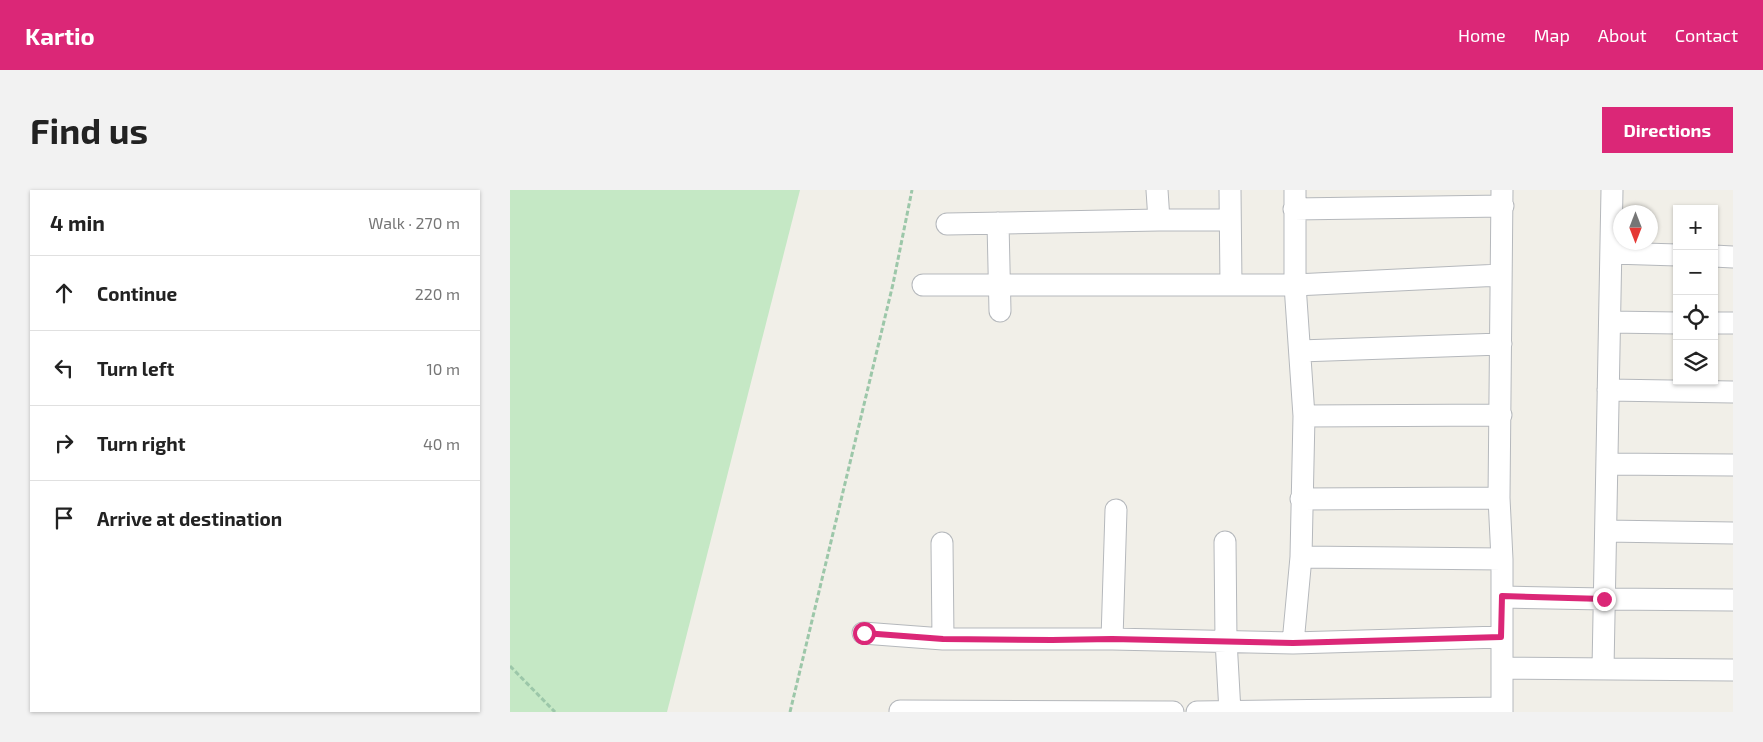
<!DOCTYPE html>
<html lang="en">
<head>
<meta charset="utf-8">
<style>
  :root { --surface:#fff; --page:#f2f2f2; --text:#222; --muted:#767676; --line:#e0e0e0; --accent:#db2777 }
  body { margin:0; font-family:"Exo 2",sans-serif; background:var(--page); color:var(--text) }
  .controls { position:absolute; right:15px; top:15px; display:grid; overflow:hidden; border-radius:0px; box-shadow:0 1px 4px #0004 }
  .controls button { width:45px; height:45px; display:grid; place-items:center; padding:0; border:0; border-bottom:1px solid var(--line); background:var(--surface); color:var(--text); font:25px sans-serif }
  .compass { position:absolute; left:1103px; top:15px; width:45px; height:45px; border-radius:50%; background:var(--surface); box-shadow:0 1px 4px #0004; rotate:180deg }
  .stop { position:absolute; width:15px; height:15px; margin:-11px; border:4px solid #db2777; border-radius:50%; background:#fff }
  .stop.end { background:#db2777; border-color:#fff; box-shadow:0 1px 5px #0008 }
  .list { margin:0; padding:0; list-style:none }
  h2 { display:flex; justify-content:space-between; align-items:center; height:65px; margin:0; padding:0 20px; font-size:21px }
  h2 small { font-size:16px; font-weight:400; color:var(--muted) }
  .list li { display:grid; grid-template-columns:32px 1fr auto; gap:15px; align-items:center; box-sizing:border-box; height:75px; padding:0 20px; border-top:1px solid var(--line) }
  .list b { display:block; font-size:19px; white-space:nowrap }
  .list em { font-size:16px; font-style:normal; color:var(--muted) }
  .icon { flex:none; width:28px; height:28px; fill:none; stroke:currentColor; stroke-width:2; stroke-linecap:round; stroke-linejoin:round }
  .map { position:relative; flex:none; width:1223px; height:522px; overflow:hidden; border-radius:0px }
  header { display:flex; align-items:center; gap:30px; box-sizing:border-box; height:70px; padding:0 25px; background:var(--accent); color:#fff }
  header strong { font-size:24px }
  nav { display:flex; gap:28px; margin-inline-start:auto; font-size:18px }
  .intro { display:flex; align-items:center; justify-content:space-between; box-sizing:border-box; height:120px; padding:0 30px }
  h1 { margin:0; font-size:35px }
  .button { padding:12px 22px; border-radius:0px; background:var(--accent); color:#fff; font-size:18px; font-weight:700 }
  main { display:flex; gap:30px; padding:0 30px }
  aside { flex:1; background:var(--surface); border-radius:0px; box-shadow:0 1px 4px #0004 }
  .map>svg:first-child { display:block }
  .green { fill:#c5e8c5 }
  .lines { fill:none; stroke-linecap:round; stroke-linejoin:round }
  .minor-casing { stroke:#b5b8bc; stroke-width:23 }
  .path { stroke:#9cc7a9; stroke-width:3; stroke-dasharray:5 2.5; stroke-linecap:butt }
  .minor { stroke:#fff; stroke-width:21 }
  .route { stroke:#db2777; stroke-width:6 }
</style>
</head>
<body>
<header>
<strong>Kartio</strong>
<nav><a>Home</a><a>Map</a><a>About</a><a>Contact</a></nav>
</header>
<div class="intro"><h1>Find us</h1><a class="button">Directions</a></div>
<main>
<aside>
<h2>4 min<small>Walk · 270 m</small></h2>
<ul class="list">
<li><svg class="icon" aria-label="ahead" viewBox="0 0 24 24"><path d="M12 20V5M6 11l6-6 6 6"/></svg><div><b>Continue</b></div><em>220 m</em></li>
<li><svg class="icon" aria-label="left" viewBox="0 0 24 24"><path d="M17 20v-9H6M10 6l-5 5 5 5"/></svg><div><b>Turn left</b></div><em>10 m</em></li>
<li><svg class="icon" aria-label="right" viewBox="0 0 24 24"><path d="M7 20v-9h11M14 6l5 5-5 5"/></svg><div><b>Turn right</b></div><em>40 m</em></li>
<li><svg class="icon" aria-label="arrive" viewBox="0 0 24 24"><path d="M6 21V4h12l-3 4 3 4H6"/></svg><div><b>Arrive at destination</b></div></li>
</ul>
</aside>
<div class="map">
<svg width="1223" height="522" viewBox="0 0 1223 522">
  <rect width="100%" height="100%" fill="#f1efe8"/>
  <path class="green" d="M0 0H290L157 522H0Z"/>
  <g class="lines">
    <defs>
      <path id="minor" d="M647 0 649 30
        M720 0 721 95
        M992 0 989 308 992 369V522
        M784 19 993 16
        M488 33 490 121
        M437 34 649 30H720
        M1102 63 1167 65
        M1204 66 1223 67
        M413 95H785L991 85
        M1100 132 1167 133
        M1204 133H1223
        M790 161 991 154
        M1098 200 1223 202
        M794 226 991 225
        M1097 274 1223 275
        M791 309 989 308
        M1096 341 1223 343
        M715 352 716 450 720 522
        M432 353 433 449
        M791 367 992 369
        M992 407 1094 409 1223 410
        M353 443 433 449H602L783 453 991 447
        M602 449 606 320
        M783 453 791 367 794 226 785 95V0
        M992 478 1223 480
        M1093 479 1102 0
        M390 521 663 522
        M687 522 992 518"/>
    </defs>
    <use href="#minor" class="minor-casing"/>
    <path class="path" d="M0 476 45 522
      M280 522 383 94 402 0"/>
    <use href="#minor" class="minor"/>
  </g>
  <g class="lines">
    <path class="route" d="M354 443 433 449 542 450 602 449 783 453 991 447 992 406 1094 409"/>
  </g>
</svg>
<div class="controls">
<button>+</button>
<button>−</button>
<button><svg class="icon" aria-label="locate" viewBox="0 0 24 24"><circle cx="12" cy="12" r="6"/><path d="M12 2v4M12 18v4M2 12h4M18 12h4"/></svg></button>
<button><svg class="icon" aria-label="layers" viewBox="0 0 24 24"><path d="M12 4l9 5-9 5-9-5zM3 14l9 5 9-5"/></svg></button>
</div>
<svg class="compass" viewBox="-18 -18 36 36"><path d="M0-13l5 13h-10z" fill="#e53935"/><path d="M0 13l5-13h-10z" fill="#767676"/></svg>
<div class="stop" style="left:354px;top:443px"></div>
<div class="stop end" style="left:1094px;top:409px"></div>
</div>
</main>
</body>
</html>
